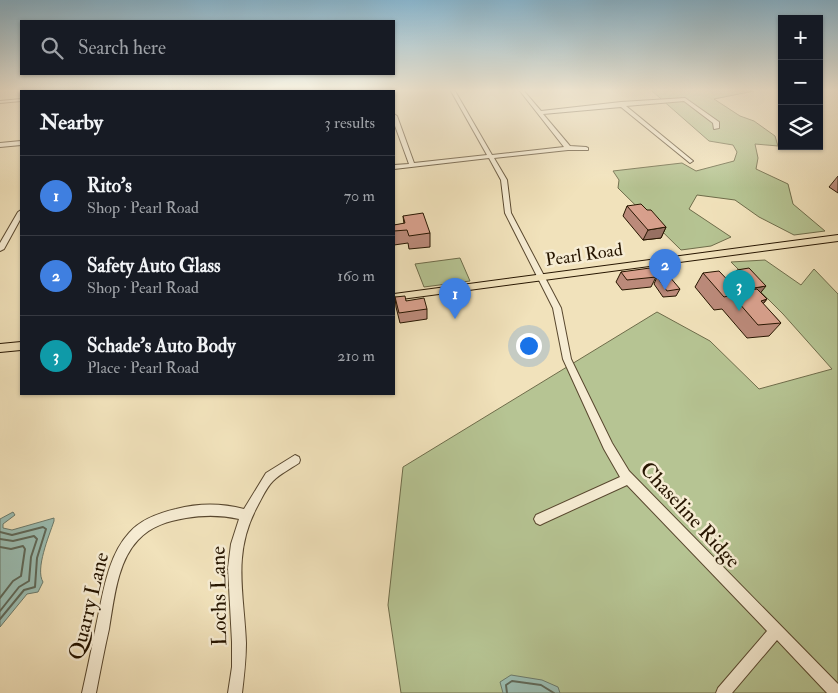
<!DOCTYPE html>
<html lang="en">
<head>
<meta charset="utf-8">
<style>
  :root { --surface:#171b24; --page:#20242c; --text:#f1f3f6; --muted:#9ea1a6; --line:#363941; --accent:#7c3aed }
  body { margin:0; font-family:"IM FELL Double Pica",serif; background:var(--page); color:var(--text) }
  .controls { position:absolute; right:15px; top:15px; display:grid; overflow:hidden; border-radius:0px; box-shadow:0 1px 4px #0004 }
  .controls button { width:45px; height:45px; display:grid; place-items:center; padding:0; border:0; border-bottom:1px solid var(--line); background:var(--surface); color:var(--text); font:25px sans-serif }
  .you { position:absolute; left:528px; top:345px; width:18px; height:18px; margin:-12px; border:4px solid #fff; border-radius:50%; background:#1a73e8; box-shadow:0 0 0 8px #1a73e833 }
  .badge { display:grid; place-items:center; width:32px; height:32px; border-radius:50%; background:var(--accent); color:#fff; font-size:16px; font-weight:700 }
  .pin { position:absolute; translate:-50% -41px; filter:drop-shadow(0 1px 2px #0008) }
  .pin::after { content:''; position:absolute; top:26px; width:18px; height:15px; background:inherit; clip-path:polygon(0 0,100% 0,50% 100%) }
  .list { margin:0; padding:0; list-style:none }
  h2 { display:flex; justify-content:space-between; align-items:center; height:65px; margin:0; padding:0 20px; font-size:21px }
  h2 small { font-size:16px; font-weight:400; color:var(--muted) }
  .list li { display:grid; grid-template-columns:32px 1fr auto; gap:15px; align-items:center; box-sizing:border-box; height:80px; padding:0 20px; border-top:1px solid var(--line) }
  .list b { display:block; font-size:19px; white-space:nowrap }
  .list p { margin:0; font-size:16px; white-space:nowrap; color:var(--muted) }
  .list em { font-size:16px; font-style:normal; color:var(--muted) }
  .icon { flex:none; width:28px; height:28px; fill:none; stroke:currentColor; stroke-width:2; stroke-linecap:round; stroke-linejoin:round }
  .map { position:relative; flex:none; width:838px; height:693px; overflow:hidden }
  .search { position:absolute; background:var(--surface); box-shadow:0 1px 4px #0004; left:20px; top:20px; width:375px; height:55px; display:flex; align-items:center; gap:12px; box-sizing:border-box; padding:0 18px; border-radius:0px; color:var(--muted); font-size:19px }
  .panel { position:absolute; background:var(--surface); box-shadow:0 1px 4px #0004; left:20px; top:90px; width:375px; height:305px; border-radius:0px }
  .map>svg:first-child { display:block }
  .green { fill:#b6c493; stroke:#6e6c4a }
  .water { fill:#9bbdb2; stroke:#6c7a6b }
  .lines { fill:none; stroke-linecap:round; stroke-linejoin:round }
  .shore { stroke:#606959; stroke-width:2 }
  .minor-casing { stroke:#59482f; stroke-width:2 }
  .major-casing { stroke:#261500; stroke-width:2 }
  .minor { fill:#f6ecd3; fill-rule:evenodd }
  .major { fill:#f1e2bb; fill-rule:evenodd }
  .wall { fill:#bb8a7a; stroke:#261500 }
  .shaded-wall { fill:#987163; stroke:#261500 }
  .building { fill:#d9a18e; stroke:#261500 }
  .labels { text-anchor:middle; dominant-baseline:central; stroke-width:5; stroke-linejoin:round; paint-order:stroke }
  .street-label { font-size:18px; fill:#261500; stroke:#f6ecd3 }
  .near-street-label { font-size:21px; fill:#261500; stroke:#f6ecd3 }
</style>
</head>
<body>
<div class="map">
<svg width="838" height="693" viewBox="0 0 838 693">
  <rect width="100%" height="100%" fill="#f1e2bb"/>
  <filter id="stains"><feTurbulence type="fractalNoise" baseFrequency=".004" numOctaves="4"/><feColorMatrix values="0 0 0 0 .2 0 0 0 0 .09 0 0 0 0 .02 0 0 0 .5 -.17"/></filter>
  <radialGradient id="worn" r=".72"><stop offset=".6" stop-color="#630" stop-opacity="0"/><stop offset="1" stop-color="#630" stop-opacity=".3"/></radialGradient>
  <path class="green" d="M652 91H754L714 99 740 116 754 121 775 136 778 146 755 144 758 158 756 169 788 184 793 204 825 231 794 235 759 217 735 200 697 195 689 209 731 237 711 246 681 250 618 188 619 180 613 171 682 163 696 171 734 161 737 152 733 145 709 141Z
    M460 258 470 281 424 287 415 264Z
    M765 260 801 285 814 269 838 294V693H401L388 605 403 467 657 312 710 341 759 389 832 369 783 314 731 262Z"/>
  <path class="water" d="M13 512 15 515 3 524V528L12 530 54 518V521C49 536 35 569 43 582L38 592 27 594 0 627V519Z
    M511 675 542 680 558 687 560 693H503L500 682Z"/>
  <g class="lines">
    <path class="shore" d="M0 532 12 535 43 527 46 529 37 558 35 587 24 590 0 619
      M0 539 13 541 34 536 37 539 31 557 29 581 19 587 0 611
      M0 547 11 549 23 546 25 549 21 576 13 581 0 598
      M507 693 506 685 512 681 541 685 554 693"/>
    <defs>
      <path id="minor" d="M451 91H455L492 155 564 147 520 91H524L541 111 621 102 685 98 719 122V128L714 129 713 123 684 101 626 106 693 161 690 163 621 107 543 114 570 146 586 147 588 148V150H568L494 158 507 180 511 213 561 308 571 359 612 443 629 471 838 684V693H827L777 640 732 693H716L718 688 767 631 627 485 544 523 540 525 536 523 534 519 536 515 620 477 604 449 563 359 553 308 505 213 501 180 489 158 394 169V165L409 164 394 123V114L397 116 414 163 487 155Z
        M21 99V101L0 103V101Z
        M21 141V145L0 147V143Z
        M21 210V218L4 249 0 251V243L18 212Z
        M295 455 299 457 300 460 299 463C290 469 280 474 273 481 266 488 262 498 257 507 232 554 244 593 246 643 246 660 244 676 242 693H228L232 667V642L228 568 231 544 239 519C221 515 204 515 186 518 168 521 151 526 138 540 117 562 114 600 109 629 104 651 100 672 96 693H82C87 670 92 648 96 626 103 595 107 557 129 533 141 519 159 513 176 509 199 503 221 503 244 509L266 473Z"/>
      <path id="major" d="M838 235V241L394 300V294Z
        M21 342V350L0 352V344Z"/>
    </defs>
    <use href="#minor" class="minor-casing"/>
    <use href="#major" class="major-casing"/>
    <use href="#minor" class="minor"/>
    <use href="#major" class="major"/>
  </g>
  <path class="wall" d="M838 176V193L829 187Z
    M627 206 647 210 666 227 661 238 643 240 623 216Z
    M403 216 430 233V247L409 249 408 243 394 245V225L404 224Z
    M737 270 767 299 763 304 781 323 769 336 747 338 722 309 714 310 695 287 703 273 739 292H740L730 280Z
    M621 272 656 277 651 287 622 290 616 282Z
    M657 277 680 289 676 296 663 297 654 284Z
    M395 297 406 301 427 309V319L400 323 396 307Z"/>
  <path class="shaded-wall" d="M666 227 661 238 643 240 648 230Z
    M766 286 758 296 746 298 754 288Z
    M767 299 756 312 761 301Z"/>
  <path class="building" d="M641 204 647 210H651L666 227 648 230 627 206Z
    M423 213 430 233 409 236 407 230 394 231V225L405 223 403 216Z
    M650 268 656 277 627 280 621 272Z
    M749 268 766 286 754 288 737 270Z
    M719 271 739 292 757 289 767 299 761 301 781 323 758 325 732 295 724 297 703 273Z
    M669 276 680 289 667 291 657 277Z
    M405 296 406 301 424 298 427 309 399 313 395 297Z"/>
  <linearGradient id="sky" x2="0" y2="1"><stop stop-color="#89b8d2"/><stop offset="0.48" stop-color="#f9f2e0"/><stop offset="1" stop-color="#f9f2e0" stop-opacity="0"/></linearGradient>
  <rect width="838" height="188" fill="url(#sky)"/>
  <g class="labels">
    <g class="street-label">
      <text transform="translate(584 255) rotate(-8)">Pearl Road</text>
    </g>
    <g class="near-street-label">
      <text transform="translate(690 515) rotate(47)">Chaseline Ridge</text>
      <text transform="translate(219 596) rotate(-91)">Lochs Lane</text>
      <text transform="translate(89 606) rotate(-76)">Quarry Lane</text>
    </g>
  </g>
  <rect width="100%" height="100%" filter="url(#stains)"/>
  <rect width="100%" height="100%" fill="url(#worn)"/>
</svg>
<div class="controls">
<button>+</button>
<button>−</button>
<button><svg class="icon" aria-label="layers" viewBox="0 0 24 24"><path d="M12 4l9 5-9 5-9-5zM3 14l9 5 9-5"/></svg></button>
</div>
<div class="you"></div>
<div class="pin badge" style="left:455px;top:319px;background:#3f7fe0">1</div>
<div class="pin badge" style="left:665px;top:290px;background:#3f7fe0">2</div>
<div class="pin badge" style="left:739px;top:311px;background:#0f9aa8">3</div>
<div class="search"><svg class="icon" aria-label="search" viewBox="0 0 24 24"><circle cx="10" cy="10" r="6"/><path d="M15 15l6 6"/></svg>Search here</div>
<section class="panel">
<h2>Nearby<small>3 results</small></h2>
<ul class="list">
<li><span class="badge" style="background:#3f7fe0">1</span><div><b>Rito's</b><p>Shop · Pearl Road</p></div><em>70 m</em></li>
<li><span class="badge" style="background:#3f7fe0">2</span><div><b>Safety Auto Glass</b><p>Shop · Pearl Road</p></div><em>160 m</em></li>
<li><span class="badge" style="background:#0f9aa8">3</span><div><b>Schade's Auto Body</b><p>Place · Pearl Road</p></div><em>210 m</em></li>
</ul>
</section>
</div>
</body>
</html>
